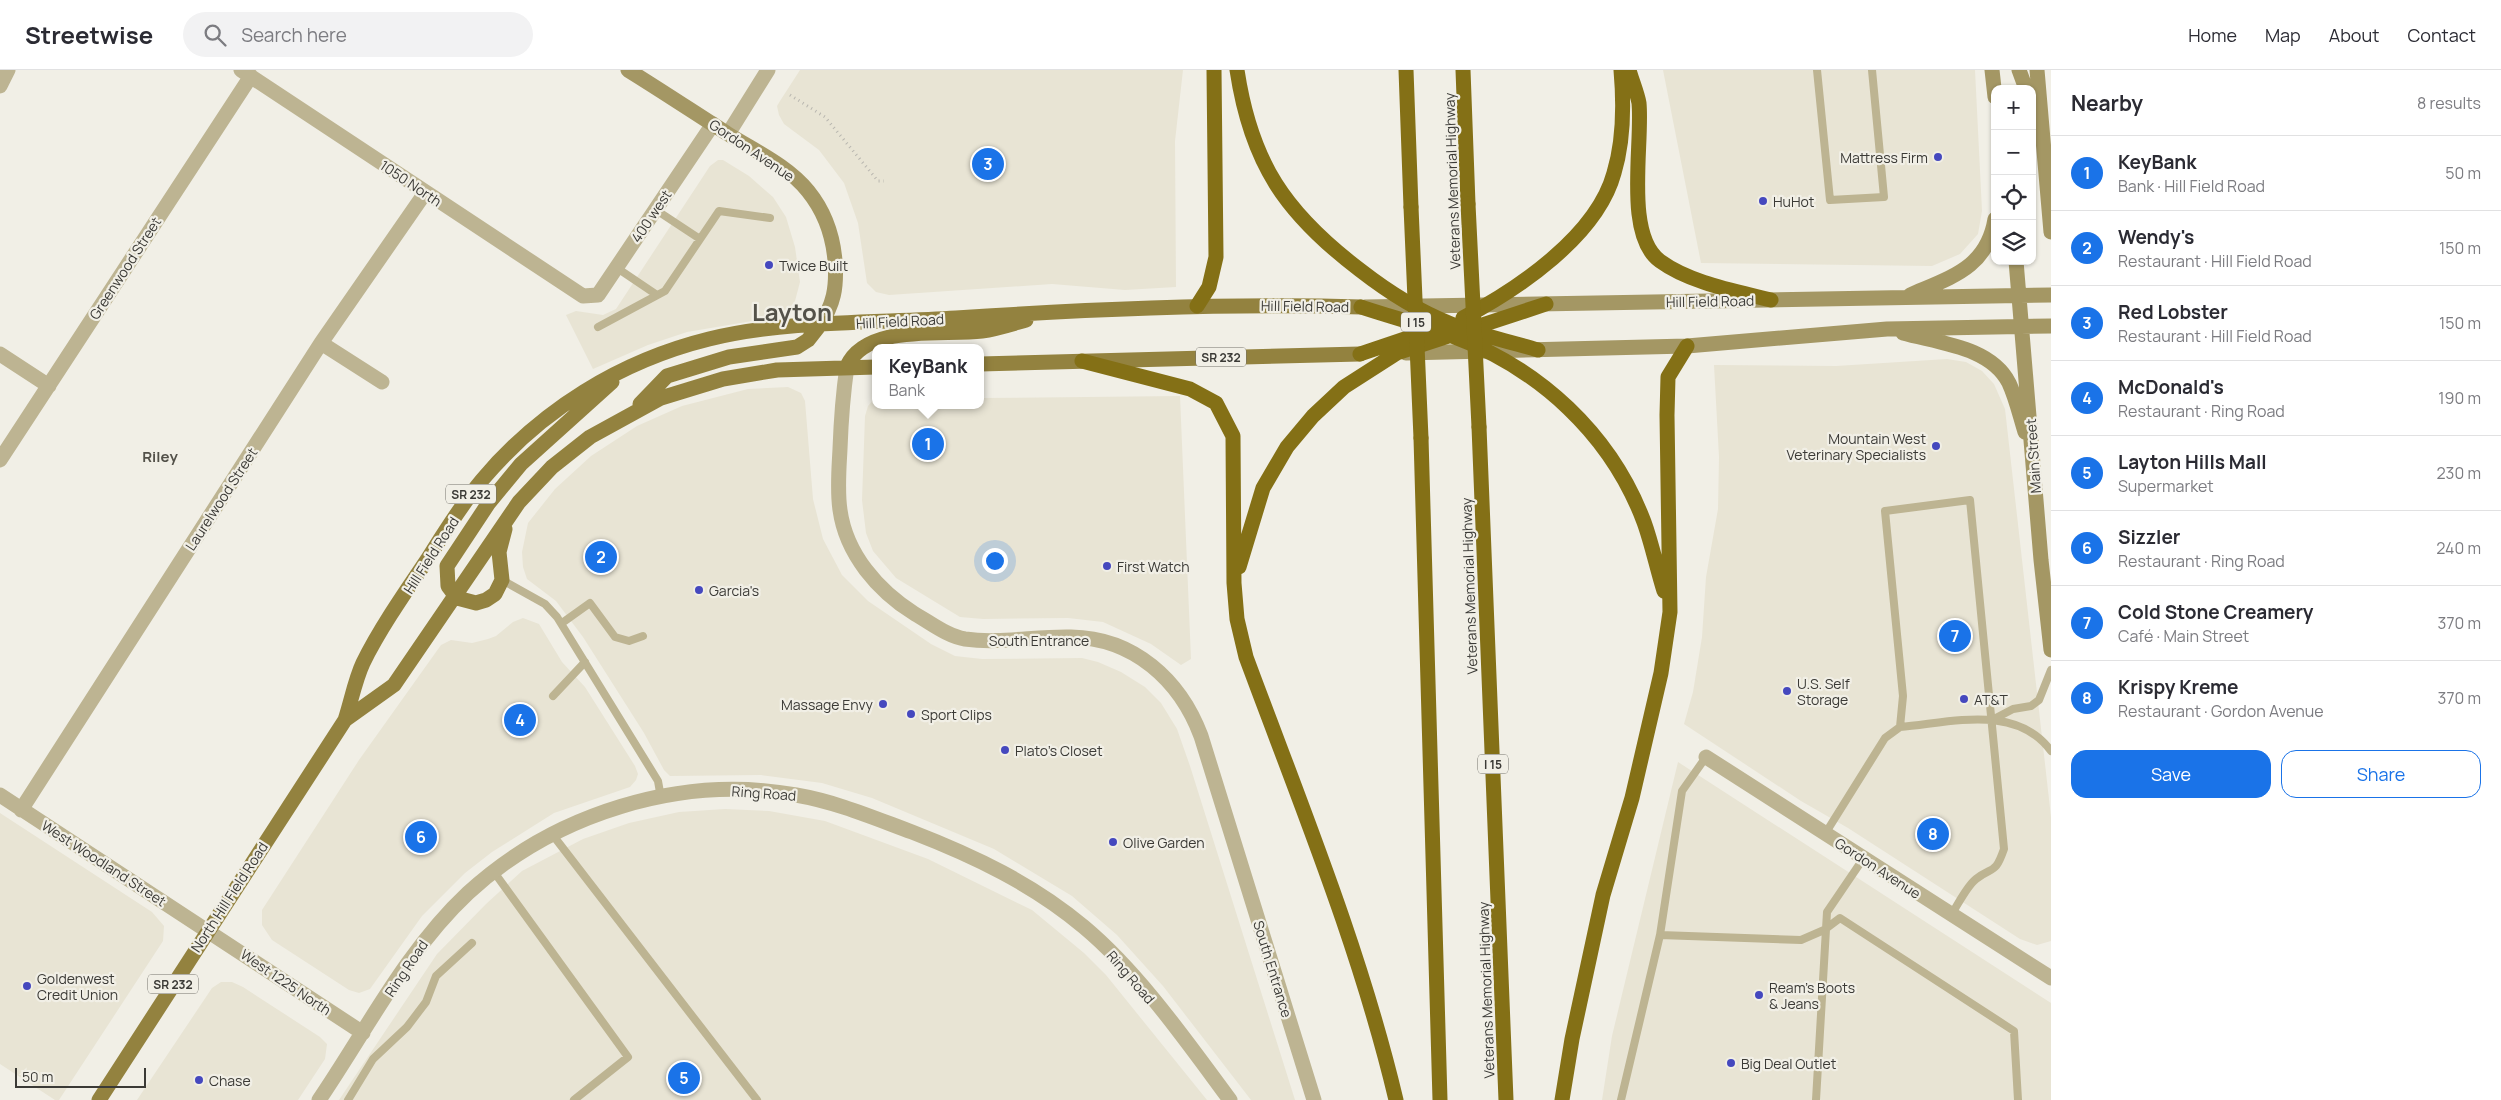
<!DOCTYPE html>
<html lang="en">
<head>
<meta charset="utf-8">
<style>
  :root { --surface:#fff; --page:#f2f2f3; --text:#2b2b33; --muted:#7c7c81; --line:#e1e1e2; --accent:#1a73e8 }
  body { margin:0; font-family:Manrope,sans-serif; background:var(--page); color:var(--text) }
  .controls { position:absolute; right:15px; top:15px; display:grid; overflow:hidden; border-radius:10px; box-shadow:0 1px 4px #0004 }
  .controls button { width:45px; height:45px; display:grid; place-items:center; padding:0; border:0; border-bottom:1px solid var(--line); background:var(--surface); color:var(--text); font:25px sans-serif }
  .scale { position:absolute; left:15px; bottom:12px; width:131px; box-sizing:border-box; padding-left:5px; border:2px solid #3b3a36; border-top:0; font-size:14px; line-height:18px; white-space:nowrap; color:#3b3a36; -webkit-text-stroke:4px #f1efe6; paint-order:stroke }
  .you { position:absolute; left:994px; top:490px; width:18px; height:18px; margin:-12px; border:4px solid #fff; border-radius:50%; background:#1a73e8; box-shadow:0 0 0 8px #1a73e833 }
  .badge { display:grid; place-items:center; width:32px; height:32px; border-radius:50%; background:var(--accent); color:#fff; font-size:16px; font-weight:700 }
  .pin { position:absolute; translate:-50% -50%; border:2px solid #fff; box-shadow:0 1px 5px #0006 }
  .popup { position:absolute; left:872px; top:274px; width:112px; height:65px; box-sizing:border-box; display:grid; place-content:center; border-radius:10px; background:var(--surface); filter:drop-shadow(0 1px 4px #0005); font-size:16px; white-space:nowrap; color:var(--muted) }
  .popup b { font-size:19px; color:var(--text) }
  .popup::after { content:''; position:absolute; left:50%; top:100%; margin-left:-10px; border:10px solid transparent; border-top-color:var(--surface) }
  .list { margin:0; padding:0; list-style:none }
  h2 { display:flex; justify-content:space-between; align-items:center; height:65px; margin:0; padding:0 20px; font-size:21px }
  h2 small { font-size:16px; font-weight:400; color:var(--muted) }
  .list li { display:grid; grid-template-columns:32px 1fr auto; gap:15px; align-items:center; box-sizing:border-box; height:75px; padding:0 20px; border-top:1px solid var(--line) }
  .list b { display:block; font-size:19px; white-space:nowrap }
  .list p { margin:0; font-size:16px; white-space:nowrap; color:var(--muted) }
  .list em { font-size:16px; font-style:normal; color:var(--muted) }
  .actions { display:flex; gap:10px; padding:15px 20px }
  .actions a { flex:1; padding:11px 0; border:1px solid var(--accent); border-radius:15px; text-align:center; font-size:18px; color:var(--accent) }
  .actions .main { background:var(--accent); color:#fff }
  .icon { flex:none; width:28px; height:28px; fill:none; stroke:currentColor; stroke-width:2; stroke-linecap:round; stroke-linejoin:round }
  .map { position:relative; flex:none; width:2051px; height:1030px; overflow:hidden }
  header { display:flex; align-items:center; gap:30px; box-sizing:border-box; height:70px; padding:0 25px; background:var(--surface); border-bottom:1px solid var(--line) }
  header strong { font-size:24px }
  nav { display:flex; gap:28px; margin-inline-start:auto; font-size:18px }
  .search { width:350px; height:45px; background:var(--page); display:flex; align-items:center; gap:12px; box-sizing:border-box; padding:0 18px; border-radius:28px; color:var(--muted); font-size:19px }
  main { display:flex }
  aside { flex:1; background:var(--surface) }
  .map>svg:first-child { display:block }
  .built { fill:#e8e4d4 }
  .lines { fill:none; stroke-linecap:round; stroke-linejoin:round }
  .path { stroke:#b8b6af; stroke-width:3; stroke-dasharray:1 4; stroke-linecap:butt }
  .service { stroke:#bdb492; stroke-width:8 }
  .minor { stroke:#bdb492; stroke-width:15 }
  .tertiary { stroke:#bdb492; stroke-width:15 }
  .secondary { stroke:#a49764; stroke-width:15 }
  .primary { stroke:#93823f; stroke-width:15 }
  .motorway { stroke:#847016; stroke-width:15 }
  .motorway-bridge { stroke:#847016; stroke-width:15 }
  .poi-dot { fill:#4548be; stroke:#f1efe6; stroke-width:2 }
  .labels { text-anchor:middle; dominant-baseline:central; stroke-width:4.5; stroke-linejoin:round; paint-order:stroke }
  .shield { fill:#f1efe6; stroke:#72706b; stroke-width:1 }
  .shield-label { font-size:12px; font-weight:bold; fill:#3b3a36 }
  .street-label { font-size:14px; fill:#3b3a36; stroke:#f1efe6 }
  .poi-label { font-size:14px; fill:#3b3a36; stroke:#f1efe6; text-anchor:start }
  .neighbourhood-label { font-size:15px; font-weight:bold; fill:#535149; stroke:#f1efe6 }
  .town-label { font-size:24px; font-weight:bold; fill:#535149; stroke:#f1efe6 }
</style>
</head>
<body>
<header>
<strong>Streetwise</strong>
<div class="search"><svg class="icon" aria-label="search" viewBox="0 0 24 24"><circle cx="10" cy="10" r="6"/><path d="M15 15l6 6"/></svg>Search here</div>
<nav><a>Home</a><a>Map</a><a>About</a><a>Contact</a></nav>
</header>
<main>
<div class="map">
<svg width="2051" height="1030" viewBox="0 0 2051 1030">
  <rect width="100%" height="100%" fill="#f1efe6"/>
  <path class="built" d="M800 0H1183L1175 71 1176 217 1125 220 1052 214 889 225 876 222 867 213 858 153 844 113 819 80 784 54 779 45 777 36 780 31Z
    M1663 0H1975L1982 141 1978 164 1960 184 1932 196 1701 193Z
    M723 90 749 106 773 127 786 147 795 177 800 212 795 231 788 240 776 247 687 262 648 275 593 299 566 245 576 241 603 245 616 239 710 96 718 90Z
    M1947 289 1966 292 1982 301 1994 314 2005 339 2051 747V871L2037 875 2020 869 1848 758 1801 731 1684 654 1693 622 1702 567 1706 507 1718 439 1719 387 1714 295 1836 296Z
    M788 317 801 323 805 331 813 429 823 469 842 505 868 531 931 574 955 586 982 589 1082 588 1098 592 1121 602 1145 617 1161 633 1177 659 1190 696 1295 1030H1251L1163 916 1117 865 1072 826 994 779 872 728 822 713 761 705 670 706 664 700 644 663 583 567 556 531 527 509 523 497 522 482 528 453 555 419 591 386 637 356 682 336 748 319Z
    M1180 326 1191 589 1181 595 1151 574 1103 552 1068 548 983 549 960 547 896 508 873 481 866 463 862 430 865 346 868 336 875 328 876 335H980L981 328Z
    M523 548 539 554 562 592 585 617 635 696 638 704 636 710 630 717 554 743 492 782 465 803 422 846 370 919 359 923 349 920 272 870 262 855V840L359 690 441 575 451 570 472 573 488 569 496 566 513 552Z
    M1678 692 2051 933V1030H1602L1612 966Z
    M725 739 769 741 825 751 928 789 1032 840 1084 883 1106 905 1207 1030H339L437 884 486 834 522 801 583 769 629 753 679 742Z
    M0 743 152 842 164 856 163 871 59 1030H55L0 994Z
    M221 912H232L243 917 320 967 327 974 325 989 298 1030H137L212 918Z"/>
  <g class="lines">
    <path class="path" d="M790 25 825 47 878 111H884"/>
    <path class="service" d="M1817 0 1830 130 1884 127 1872 0
      M656 140 700 169
      M617 198 657 225
      M598 257 665 221 719 141 770 148
      M502 510 545 534 557 547 658 711 661 728
      M562 553 590 533 615 567 629 571 643 566
      M553 626 585 592
      M1994 649 2013 639 2031 636 2039 630 2051 600
      M1900 657C1950 653 2016 633 2051 681
      M552 764 757 1030
      M1825 764 1885 668 1900 657 1903 626 1885 441 1970 430 2004 779C1995 805 1993 796 1976 809 1966 817 1958 835 1951 845
      M494 802 628 987 574 1030
      M1660 865 1801 870 1824 860 1840 848 2014 961 2018 1030
      M348 1030 373 989 407 957 426 932 436 906 472 873
      M1621 1030 1660 865 1682 721 1706 687
      M1816 1030 1827 842 1863 789"/>
    <path class="minor" d="M241 0 583 226 598 225 713 54
      M0 16 8 0
      M321 273 382 312
      M0 284 49 316
      M847 296C843 324 841 351 840 379 839 399 837 420 840 440 846 484 878 521 915 544 931 553 947 566 965 569 1000 574 1036 566 1071 567 1134 568 1180 610 1201 666L1314 1030
      M0 390 251 6
      M1706 687 2051 908
      M0 725 363 963
      M21 740 321 273 425 123
      M319 1030C366 961 406 881 468 823 554 744 680 704 796 725 837 732 874 748 912 762 974 786 1033 814 1084 857 1139 903 1187 972 1230 1030"/>
    <path class="tertiary" d="M728 64 768 0"/>
    <path class="secondary" d="M628 0C662 21 695 43 728 64 755 81 788 96 808 121 825 142 833 166 835 191 837 217 834 235 819 256
      M1992 0 1995 27
      M2019 0 2026 19
      M2037 0 2051 162
      M2016 191 2041 490 2051 580
      M1910 225C1951 207 1987 198 1995 149
      M1365 237 2051 225
      M1903 263C1939 273 1991 277 2009 313 2016 328 2020 346 2025 362
      M1406 283 1687 276 1887 259 2051 256"/>
    <path class="primary" d="M980 294 1360 284
      M847 296C867 253 943 266 982 261 997 259 1012 254 1026 250
      M640 334 667 306 729 287 797 277 808 270 819 256
      M505 459 499 482 502 510 495 524 486 530 476 533 457 528 448 516 447 496 488 434 521 394 612 312
      M345 650 394 615 519 432 552 397 590 367 661 328 723 309 777 300 876 297
      M99 1030 345 650C351 632 355 610 363 593 379 560 406 521 427 490 444 463 461 435 482 410 541 340 620 291 709 269 786 250 877 253 956 248 1091 239 1226 233 1361 237"/>
    <path class="motorway" d="M1237 0C1251 93 1285 143 1360 200 1387 221 1418 241 1451 254 1478 265 1509 271 1538 280
      M1406 0 1411 137
      M1463 0 1468 134
      M1629 0C1632 11 1637 22 1639 33 1643 74 1624 165 1660 191 1690 213 1736 221 1771 230
      M1197 236 1209 217 1216 187 1214 0
      M1361 237C1391 247 1422 255 1452 266 1539 298 1611 364 1644 452 1652 474 1657 499 1664 521
      M1463 248C1518 219 1597 166 1614 103 1624 70 1624 34 1621 0
      M1360 284 1428 261
      M1082 291 1190 319 1216 333 1233 366 1234 513 1237 549 1246 587C1300 733 1360 878 1396 1030
      M1479 357 1506 1030
      M1421 368 1440 1030
      M1239 497 1263 418 1287 377 1313 346 1344 317 1397 283 1546 234
      M1562 1030 1572 969 1603 825 1632 728 1661 603 1670 542 1667 345 1668 307 1687 276"/>
    <path class="motorway-bridge" d="M1468 134 1479 357
      M1411 137 1421 368"/>
  </g>
  <g class="poi-dot">
    <circle cx="1938" cy="87" r="5"/>
    <circle cx="1763" cy="131" r="5"/>
    <circle cx="769" cy="195" r="5"/>
    <circle cx="1936" cy="376" r="5"/>
    <circle cx="1107" cy="496" r="5"/>
    <circle cx="699" cy="520" r="5"/>
    <circle cx="1787" cy="621" r="5"/>
    <circle cx="1964" cy="629" r="5"/>
    <circle cx="883" cy="634" r="5"/>
    <circle cx="911" cy="644" r="5"/>
    <circle cx="1005" cy="680" r="5"/>
    <circle cx="1113" cy="772" r="5"/>
    <circle cx="27" cy="916" r="5"/>
    <circle cx="1759" cy="925" r="5"/>
    <circle cx="1731" cy="993" r="5"/>
    <circle cx="199" cy="1010" r="5"/>
  </g>
  <g class="labels">
    <g class="shield">
      <rect x="1401" y="242.5" width="30" height="19" rx="4"/>
      <rect x="1196" y="277.5" width="50" height="19" rx="4"/>
      <rect x="446" y="414.5" width="50" height="19" rx="4"/>
      <rect x="1478" y="684.5" width="30" height="19" rx="4"/>
      <rect x="148" y="904.5" width="50" height="19" rx="4"/>
    </g>
    <g class="shield-label">
      <text x="1416" y="252">I 15</text>
      <text x="1221" y="287">SR 232</text>
      <text x="471" y="424">SR 232</text>
      <text x="1493" y="694">I 15</text>
      <text x="173" y="914">SR 232</text>
    </g>
    <g class="street-label">
      <text transform="translate(752 80) rotate(34)">Gordon Avenue</text>
      <text transform="translate(1452 111) rotate(-92)">Veterans Memorial Highway</text>
      <text transform="translate(411 113) rotate(34)">1050 North</text>
      <text transform="translate(651 146) rotate(-56)">400 west</text>
      <text transform="translate(125 198) rotate(-57)">Greenwood Street</text>
      <text transform="translate(1710 231) rotate(-1)">Hill Field Road</text>
      <text transform="translate(1305 236) rotate(1)">Hill Field Road</text>
      <text transform="translate(900 251) rotate(-3)">Hill Field Road</text>
      <text transform="translate(2033 386) rotate(-94)">Main Street</text>
      <text transform="translate(221 429) rotate(-57)">Laurelwood Street</text>
      <text transform="translate(431 485) rotate(-57)">Hill Field Road</text>
      <text transform="translate(1469 516) rotate(-92)">Veterans Memorial Highway</text>
      <text x="1039" y="570">South Entrance</text>
      <text transform="translate(764 723) rotate(4)">Ring Road</text>
      <text transform="translate(104 793) rotate(33)">West Woodland Street</text>
      <text transform="translate(1878 798) rotate(33)">Gordon Avenue</text>
      <text transform="translate(229 827) rotate(-57)">North Hill Field Road</text>
      <text transform="translate(406 898) rotate(-56)">Ring Road</text>
      <text transform="translate(1273 899) rotate(73)">South Entrance</text>
      <text transform="translate(1131 907) rotate(49)">Ring Road</text>
      <text transform="translate(286 912) rotate(34)">West 1225 North</text>
      <text transform="translate(1486 920) rotate(-92)">Veterans Memorial Highway</text>
    </g>
    <g class="poi-label">
      <text x="1928" y="87" text-anchor="end">Mattress Firm</text>
      <text x="1773" y="131">HuHot</text>
      <text x="779" y="195">Twice Built</text>
      <text x="1926" y="368" text-anchor="end">Mountain West<tspan x="1926" dy="16">Veterinary Specialists</tspan></text>
      <text x="1117" y="496">First Watch</text>
      <text x="709" y="520">Garcia's</text>
      <text x="1797" y="613">U.S. Self<tspan x="1797" dy="16">Storage</tspan></text>
      <text x="1974" y="629">AT&amp;T</text>
      <text x="873" y="634" text-anchor="end">Massage Envy</text>
      <text x="921" y="644">Sport Clips</text>
      <text x="1015" y="680">Plato's Closet</text>
      <text x="1123" y="772">Olive Garden</text>
      <text x="37" y="908">Goldenwest<tspan x="37" dy="16">Credit Union</tspan></text>
      <text x="1769" y="917">Ream's Boots<tspan x="1769" dy="16">&amp; Jeans</tspan></text>
      <text x="1741" y="993">Big Deal Outlet</text>
      <text x="209" y="1010">Chase</text>
    </g>
    <g class="neighbourhood-label">
      <text x="160" y="386">Riley</text>
    </g>
    <g class="town-label">
      <text x="792" y="241">Layton</text>
    </g>
  </g>
</svg>
<div class="controls">
<button>+</button>
<button>−</button>
<button><svg class="icon" aria-label="locate" viewBox="0 0 24 24"><circle cx="12" cy="12" r="6"/><path d="M12 2v4M12 18v4M2 12h4M18 12h4"/></svg></button>
<button><svg class="icon" aria-label="layers" viewBox="0 0 24 24"><path d="M12 4l9 5-9 5-9-5zM3 14l9 5 9-5"/></svg></button>
</div>
<div class="scale">50 m</div>
<div class="you"></div>
<div class="pin badge" style="left:928px;top:374px">1</div>
<div class="popup"><b>KeyBank</b>Bank</div>
<div class="pin badge" style="left:601px;top:487px">2</div>
<div class="pin badge" style="left:988px;top:94px">3</div>
<div class="pin badge" style="left:520px;top:650px">4</div>
<div class="pin badge" style="left:684px;top:1008px">5</div>
<div class="pin badge" style="left:421px;top:767px">6</div>
<div class="pin badge" style="left:1955px;top:566px">7</div>
<div class="pin badge" style="left:1933px;top:764px">8</div>
</div>
<aside>
<h2>Nearby<small>8 results</small></h2>
<ul class="list">
<li><span class="badge">1</span><div><b>KeyBank</b><p>Bank · Hill Field Road</p></div><em>50 m</em></li>
<li><span class="badge">2</span><div><b>Wendy's</b><p>Restaurant · Hill Field Road</p></div><em>150 m</em></li>
<li><span class="badge">3</span><div><b>Red Lobster</b><p>Restaurant · Hill Field Road</p></div><em>150 m</em></li>
<li><span class="badge">4</span><div><b>McDonald's</b><p>Restaurant · Ring Road</p></div><em>190 m</em></li>
<li><span class="badge">5</span><div><b>Layton Hills Mall</b><p>Supermarket</p></div><em>230 m</em></li>
<li><span class="badge">6</span><div><b>Sizzler</b><p>Restaurant · Ring Road</p></div><em>240 m</em></li>
<li><span class="badge">7</span><div><b>Cold Stone Creamery</b><p>Café · Main Street</p></div><em>370 m</em></li>
<li><span class="badge">8</span><div><b>Krispy Kreme</b><p>Restaurant · Gordon Avenue</p></div><em>370 m</em></li>
</ul>
<div class="actions"><a class="main">Save</a><a>Share</a></div>
</aside>
</main>
</body>
</html>
